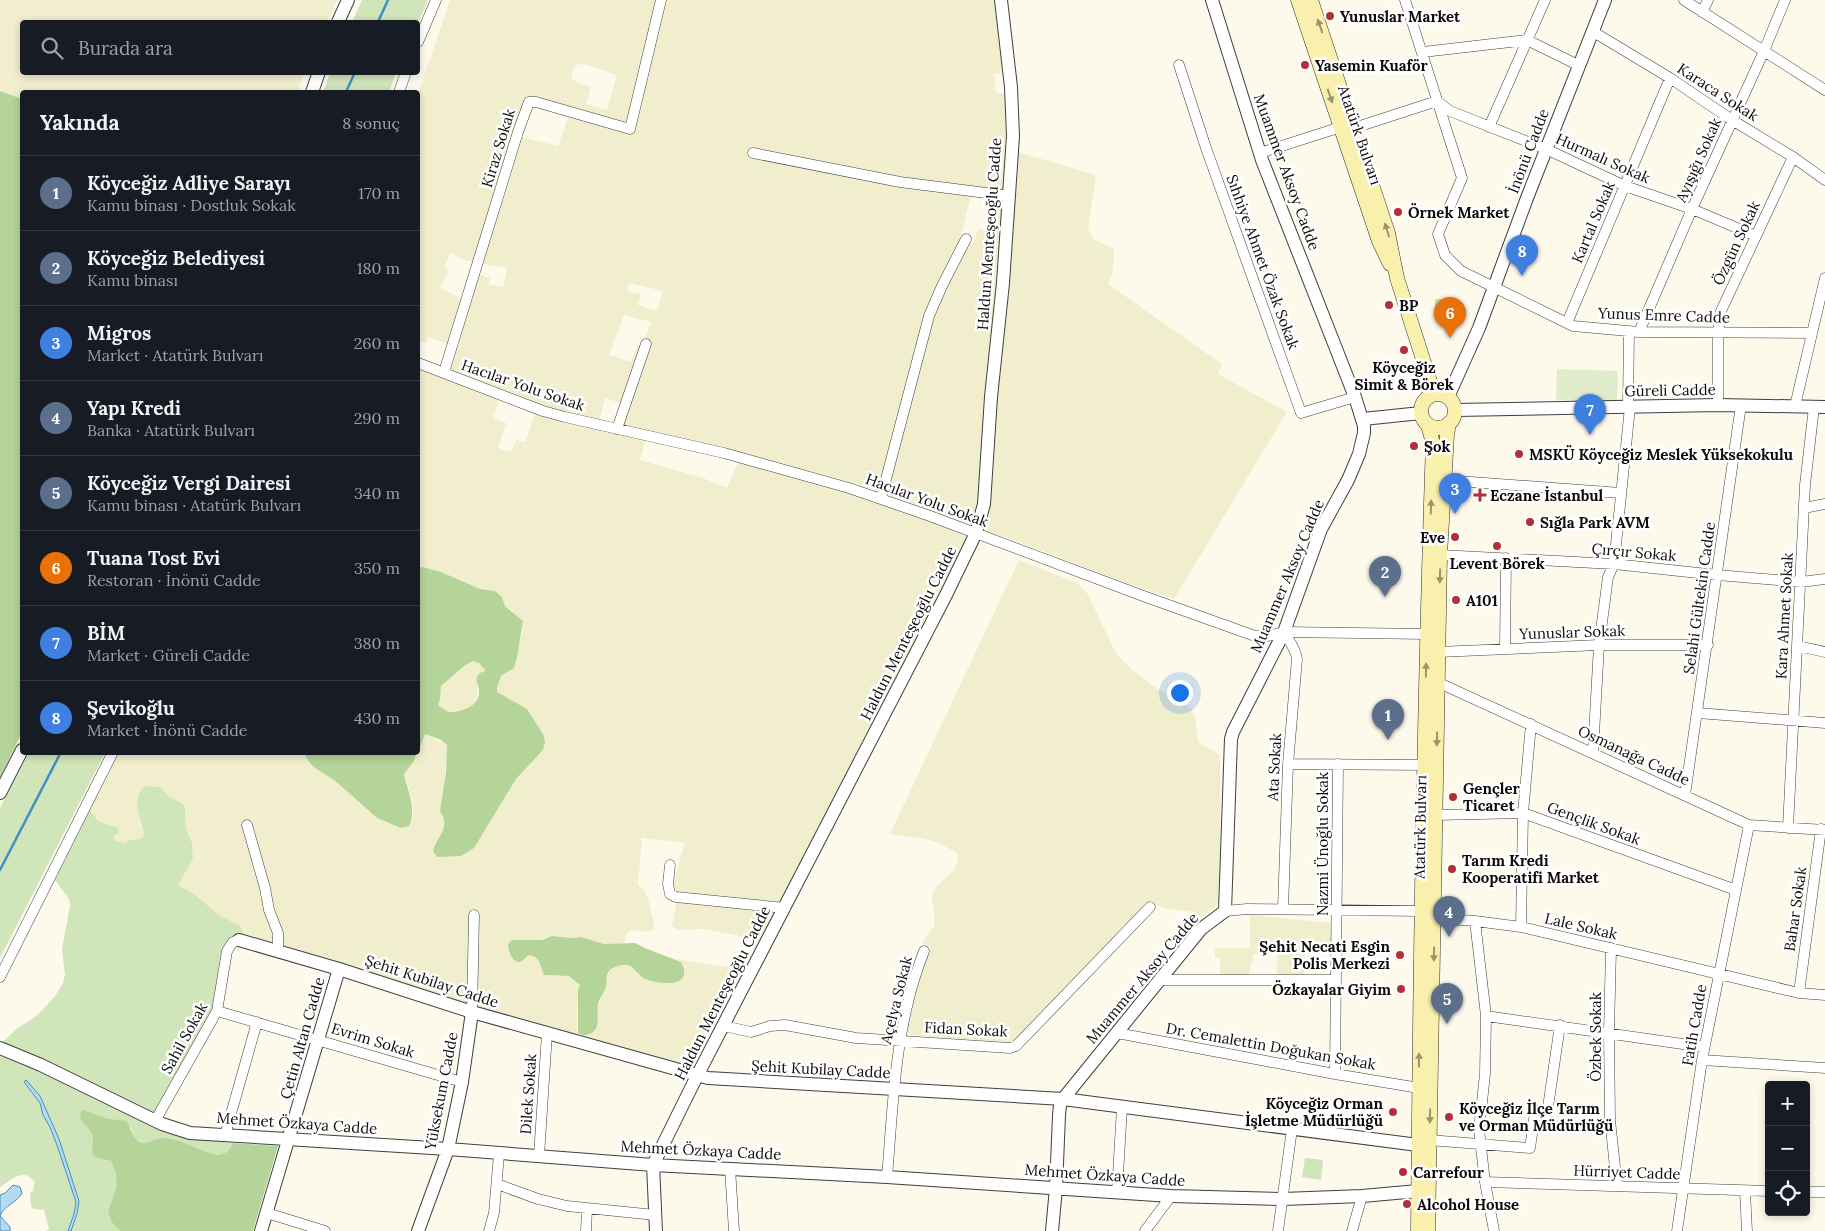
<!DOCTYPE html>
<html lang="tr">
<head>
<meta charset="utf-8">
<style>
  :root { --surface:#171b24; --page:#242831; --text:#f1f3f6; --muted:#9ea1a6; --line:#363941; --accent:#d49ba0 }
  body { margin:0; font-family:Lora,serif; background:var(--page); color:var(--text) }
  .controls { position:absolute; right:15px; bottom:15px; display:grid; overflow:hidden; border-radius:5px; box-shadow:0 2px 8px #0003 }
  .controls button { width:45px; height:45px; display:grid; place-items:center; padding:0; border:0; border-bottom:1px solid var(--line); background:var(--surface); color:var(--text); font:25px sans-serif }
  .you { position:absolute; left:1179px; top:692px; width:18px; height:18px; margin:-12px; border:4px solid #fff; border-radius:50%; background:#1a73e8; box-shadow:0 0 0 8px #1a73e833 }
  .badge { display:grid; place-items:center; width:32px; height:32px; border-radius:50%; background:var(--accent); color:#fff; font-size:16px; font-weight:700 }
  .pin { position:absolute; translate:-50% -41px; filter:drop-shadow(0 1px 2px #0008) }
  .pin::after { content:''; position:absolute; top:26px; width:18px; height:15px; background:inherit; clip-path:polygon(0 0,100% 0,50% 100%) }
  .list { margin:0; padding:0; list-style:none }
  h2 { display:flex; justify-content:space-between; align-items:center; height:65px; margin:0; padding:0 20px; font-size:21px }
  h2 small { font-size:16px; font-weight:400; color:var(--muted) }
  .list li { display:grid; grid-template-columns:32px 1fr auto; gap:15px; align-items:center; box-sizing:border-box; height:75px; padding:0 20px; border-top:1px solid var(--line) }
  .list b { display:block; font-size:19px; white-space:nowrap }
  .list p { margin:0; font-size:16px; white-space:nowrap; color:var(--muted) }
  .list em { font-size:16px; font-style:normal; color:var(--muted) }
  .icon { flex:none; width:28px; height:28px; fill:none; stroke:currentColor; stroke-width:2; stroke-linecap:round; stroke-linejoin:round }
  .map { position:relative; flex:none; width:1825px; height:1231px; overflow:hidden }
  .search { position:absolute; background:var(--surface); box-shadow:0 2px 8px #0003; left:20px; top:20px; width:400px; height:55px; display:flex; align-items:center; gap:12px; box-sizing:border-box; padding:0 18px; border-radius:5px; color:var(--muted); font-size:19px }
  .panel { position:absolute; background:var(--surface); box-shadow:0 2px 8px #0003; left:20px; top:90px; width:400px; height:665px; border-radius:5px }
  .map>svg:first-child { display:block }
  .farmland { fill:#f1eece; fill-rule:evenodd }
  .green { fill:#d0e5b9 }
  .forest { fill:#b4d49a; fill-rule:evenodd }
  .pitch { fill:#e1edca }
  .water { fill:#b5daf0; stroke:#428fc1 }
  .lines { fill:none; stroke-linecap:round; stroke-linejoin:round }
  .stream { stroke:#428fc1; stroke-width:2.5 }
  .minor-casing { stroke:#3f3f3f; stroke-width:11 }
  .tertiary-casing { stroke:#3f3f3f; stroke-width:14 }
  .secondary-casing { stroke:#2e2e2e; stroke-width:15 }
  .minor { stroke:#fff; stroke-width:10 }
  .tertiary { stroke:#fff; stroke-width:12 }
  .secondary { stroke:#f8f0ac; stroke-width:14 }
  .oneway { fill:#9a956c }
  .poi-dot { fill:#b03036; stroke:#fff; stroke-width:2 }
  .labels { text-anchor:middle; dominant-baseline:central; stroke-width:5; stroke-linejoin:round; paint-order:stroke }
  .poi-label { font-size:15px; font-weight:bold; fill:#0c0c0c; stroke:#fff; text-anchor:start }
  .street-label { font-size:15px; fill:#0c0c0c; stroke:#fff }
</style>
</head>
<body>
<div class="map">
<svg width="1825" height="1231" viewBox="0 0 1825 1231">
  <rect width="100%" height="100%" fill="#fdfaec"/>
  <path class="farmland" d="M0 0H337L327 22H22V72L304 73 297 92H22V99L0 91Z
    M450 0H997L1005 72 994 74 996 93H1006L1009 140 980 497 974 527 858 484 750 455 620 427 627 405 605 398 599 422 550 408 449 371 456 347 428 337 426 343 418 340V94ZM584 64 617 75 607 110 586 104 591 87 578 83 571 78 576 65ZM532 106 569 115 558 146 522 137 530 109ZM973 188 995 191 989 213 997 216 994 231 978 229 973 244 960 239ZM451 253 467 261 507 268 503 287 489 284 490 278 477 274 468 301 440 288 449 270 444 267ZM629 283 663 291 657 311 638 305 641 294 627 291ZM624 315 651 322 642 348 637 347 631 362 609 355Z
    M1018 152 1096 175 1088 228 1091 236 1095 240 1114 249 1113 271 1108 284 1222 364 1218 374 1287 412 1174 599 1121 581 1003 536 1002 537 980 530 987 504Z
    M418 367 500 397 493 418 506 423 498 448 511 452 516 440 525 442 536 412 646 438 640 460 703 478 727 488 739 460 818 482 970 535 761 940 703 929 677 930 672 925 676 907 673 883 685 843 642 838 638 885 643 889 648 898 654 923V929L648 932 631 930 626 934 625 943 615 944H604L581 937 572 938 557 936 535 940H516L512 958 518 961H522L529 955H532L537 958 541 964 542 971 551 976H569L580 985 578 990 577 1027 578 1033 581 1035H587L605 989 609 971 614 967 620 965 629 966 643 978 656 983 677 982 681 962 676 959 746 970 695 1071 459 1003 245 937 234 923 219 915 194 894 177 885 193 859 192 843 186 828 185 808 179 802 168 796 160 787 145 786 142 789 137 799 140 825 144 834 142 838 127 841 126 843 114 840V836L119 828 98 821 90 810 119 753H304L309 762 315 768 334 780 369 812 413 817V803L404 773 414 761 425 734 447 745 444 788 441 799 445 825 442 834 434 844 516 779 543 750V734L527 709 497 692V688L501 676 507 673 517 657 518 644 523 632 512 610 505 606 502 597 495 591 480 589 431 569 423 567 418 568Z
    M1019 560 1077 583 1087 593 1116 653 1129 667 1153 686 1191 708 1195 716 1198 742 1220 755 1221 901 1202 917 1192 912 1163 908 1151 901 1014 1041 1005 1042 911 1035 908 1032V1028L918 978 931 947 922 943 934 926 935 917 932 901 933 893 936 887 954 870 958 861 957 853 939 843 925 839 890 834Z
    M473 661 479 663 486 671 477 684 478 694 475 703 467 709 448 712 438 705 440 700 441 686 464 666Z
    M1250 915 1333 923 1332 947 1305 946 1304 977 1277 976V952L1263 951 1262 954H1253V962L1250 963 1249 977H1220V958L1215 957V948H1250Z"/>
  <path class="green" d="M362 0H428L418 23 352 22Z
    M330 73V72L396 73 389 92H323Z
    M1435 299H1456V321H1435Z
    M29 753H105L0 958V808Z
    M145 786 160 787 168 796 183 804 185 808 186 828 192 843 193 859 178 885 194 894 219 915 240 926 245 937C242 937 237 937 233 937 214 943 219 994 214 1010L154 1113 1 1044 15 1030 38 1015 56 995 63 983 65 975 62 949 70 906 69 899 55 880 90 810 98 821 119 828 118 833 114 836V840L126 843 127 841 142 838 144 834C141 819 130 799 145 786Z
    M0 1051 185 1137 205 1140 233 1143 227 1152 219 1155C200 1152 181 1137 161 1138 154 1139 149 1143 142 1143L135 1138 131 1128 118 1120 105 1118 84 1110 89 1130 94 1135 97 1158 111 1161C121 1182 118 1205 117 1227L120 1231H71L77 1214 79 1201 59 1139 44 1105 40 1096 26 1080 24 1082 40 1103 43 1115 50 1127 58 1148 76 1202 74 1214 68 1231H46L49 1229 44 1210 33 1209 31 1206 30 1193 33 1191 35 1182C22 1167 13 1180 0 1187Z
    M1305 1158 1323 1160 1321 1180 1302 1177Z"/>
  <path class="forest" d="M0 91 22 99V732L0 778Z
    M423 567 441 572 480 589 495 591 502 597 505 606 523 621 517 657 514 668 501 676 497 688V692L527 709 543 734 545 742 543 750 516 779 474 848 461 856 437 857 433 851C436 836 452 829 440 811L446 772 447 745 441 740 425 734 418 752V568ZM473 661 479 663 486 671C483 672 481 672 479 674 474 679 478 684 479 689 481 707 461 712 448 712L438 705 440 700 441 686 464 666Z
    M417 752 414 761 404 774C408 792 417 808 409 826L401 828 377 818 334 780 315 768 309 762 304 753Z
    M552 936 572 938 581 937 604 944 635 943 645 948 681 962C695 988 660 985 645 979 639 976 635 969 630 966 626 964 619 965 615 967 614 967 609 970 609 971 606 975 607 981 606 986 605 992 600 997 598 1004 596 1014 602 1030 589 1034 584 1036 582 1035 578 1033V990L580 985 569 976 544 975C540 966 541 957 529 955 526 957 525 959 522 961 513 966 508 950 508 944L512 940H542Z
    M84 1110 105 1118 126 1121C132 1129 132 1139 142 1143 149 1143 154 1139 161 1138 181 1137 200 1152 219 1155L227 1152 233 1143 278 1146 253 1231H120L112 1222 108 1211C116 1190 121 1183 111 1161L97 1158 92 1153 93 1135 80 1118 81 1111Z"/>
  <path class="pitch" d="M1557 369 1618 371 1617 402 1556 400Z"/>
  <path class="water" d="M26 1080 40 1096 44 1105 59 1139 79 1201 77 1214 71 1231H68L74 1214 76 1202 58 1148 50 1127 43 1115 40 1103 24 1082Z
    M13 1185 20 1187 22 1193C17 1203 4 1205 0 1216L10 1227V1231H0V1195L5 1193Z"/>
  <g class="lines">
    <path class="stream" d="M378 22 388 0
      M346 92 355 72
      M0 870 61 752"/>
    <defs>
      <path id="minor" d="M1405 0 1462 178 1438 234 1445 255 1461 271 1573 326 1639 332 1812 333
        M1684 0 1825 90
        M1702 12 1708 0
        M1592 31 1670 78 1732 120 1793 157 1825 180
        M418 42 436 0
        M1423 52 1527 40 1578 65
        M1179 65 1206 148 1301 413 1355 397
        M399 92 406 72
        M1489 127 1545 0
        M1354 128 1437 101 1450 111 1546 149 1625 186 1692 209 1756 236
        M753 153 900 182 1010 196
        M1260 153 1341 127
        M1567 323 1670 78
        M1639 332 1692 209 1764 51 1785 0
        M418 363 543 411 565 417 724 453 849 488 930 516 1146 597 1255 636H1268L1284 632 1426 634
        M444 372 518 132 529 102H536L630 129 661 0
        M1718 405V332L1721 311 1793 157
        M1795 406 1825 278
        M1628 407 1629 332
        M617 429 646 344
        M1444 480 1621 493
        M881 498 929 316 942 286 966 239
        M1804 508 1825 504
        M1440 555 1614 564 1717 575 1801 582 1825 579
        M1798 646 1825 652
        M1505 649 1506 558
        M1438 652 1599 645H1708
        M1437 682 1749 825 1825 830
        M1698 713 1825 723
        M1593 752 1599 645 1608 577 1614 564 1630 407
        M1288 764 1424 765
        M1685 795 1741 405
        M1436 815 1523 813 1736 890
        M247 825 265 888 269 910 278 933V951
        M1788 828 1805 485 1814 407
        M670 865 668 884 670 894 676 897 785 908
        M1283 909 1288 764 1297 659C1296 649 1289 641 1284 632
        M1225 911 1247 909 1422 911
        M1434 918 1475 921 1521 927 1799 993 1825 995
        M1475 921 1486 1016 1485 1074 1479 1130 1485 1182 1494 1231
        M1521 927 1523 813 1531 724
        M1611 948 1609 1033 1610 1120 1617 1186
        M0 977 113 752
        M1161 980H1336
        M1799 993 1821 829
        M217 1011 462 1082
        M472 1012 474 915
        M1486 1016 1704 1047
        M724 1026 751 1032 770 1026 785 1025 856 1038 1010 1048 1016 1046 1150 907
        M1117 1033 1335 1074 1419 1088
        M1702 1060 1825 1068
        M1335 1074 1338 764
        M155 1121 217 1011 227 951 233 942 239 940
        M225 1135 257 1022
        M1429 1140 1530 1148 1535 1113 1547 1114 1560 1025
        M539 1156 547 1033
        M730 1168 734 1231
        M887 1177C892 1118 894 1059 908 1002 912 984 918 967 924 951
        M1485 1182 1769 1191
        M497 1184 538 1199 567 1206 655 1215
        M1745 1191 1747 1231
        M1117 1192 1122 1107
        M1806 1192H1825
        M267 1213 325 1231
        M489 1231 494 1213 499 1154
        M586 1231 587 1209
        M1145 1231 1171 1196
        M1278 1231 1292 1129
        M1352 1231 1362 1196
        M1677 1231 1702 1060 1749 825"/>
      <path id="tertiary" d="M338 22 348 0
        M312 92 319 72
        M1448 397 1479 328 1527 198 1605 0
        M1455 410 1718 405 1825 407
        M1363 419 1421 413
        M0 793 22 750
        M239 940 339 969 472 1012 708 1078 1063 1099 1418 1145
        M0 1048 41 1065 162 1124 190 1133 448 1149 653 1165 887 1177 1171 1196 1283 1199 1362 1196 1418 1191
        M261 1231 339 969
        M418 1231 448 1149 462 1082 472 1012
        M656 1231 653 1165 697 1076 946 595 976 533 984 504 991 397 1003 283 1013 136 1011 87 1001 0
        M1052 1231 1056 1188 1059 1115 1060 1105 1063 1099 1201 929 1225 911 1231 739 1233 732 1284 632 1321 529 1348 480 1359 454 1364 433V426L1355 397 1262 160 1212 0"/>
      <path id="secondary" d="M1298 0 1379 241 1390 264
        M1311 0 1388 233 1397 278 1434 394
        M1421 411a17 17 0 1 1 34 0a17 17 0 1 1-34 0Z
        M1418 1231C1420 968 1424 706 1433 443L1428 425
        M1428 1231 1440 555 1447 435 1449 423"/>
    </defs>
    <use href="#minor" class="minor-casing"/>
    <use href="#tertiary" class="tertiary-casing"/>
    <use href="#secondary" class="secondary-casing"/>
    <use href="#minor" class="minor"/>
    <use href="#tertiary" class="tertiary"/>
    <use href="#secondary" class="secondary"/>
  </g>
  <defs><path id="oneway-solid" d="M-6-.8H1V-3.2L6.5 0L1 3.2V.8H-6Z" transform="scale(1.25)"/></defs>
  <g class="oneway">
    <use href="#oneway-solid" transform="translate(1320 26) rotate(-109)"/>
    <use href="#oneway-solid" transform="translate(1330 96) rotate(71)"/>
    <use href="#oneway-solid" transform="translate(1387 230) rotate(-107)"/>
    <use href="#oneway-solid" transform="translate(1431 507) rotate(-88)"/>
    <use href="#oneway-solid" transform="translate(1440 576) rotate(91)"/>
    <use href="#oneway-solid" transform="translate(1426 670) rotate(-89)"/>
    <use href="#oneway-solid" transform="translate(1437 739) rotate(91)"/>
    <use href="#oneway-solid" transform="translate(1434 954) rotate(91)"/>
    <use href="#oneway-solid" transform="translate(1419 1060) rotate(-89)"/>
    <use href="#oneway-solid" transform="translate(1430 1116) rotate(91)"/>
  </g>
  <g class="poi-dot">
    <circle cx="1330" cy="16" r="5"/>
    <circle cx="1305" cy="65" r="5"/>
    <circle cx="1398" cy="212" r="5"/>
    <circle cx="1389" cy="305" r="5"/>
    <circle cx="1404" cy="350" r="5"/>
    <circle cx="1414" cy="446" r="5"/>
    <circle cx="1519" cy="454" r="5"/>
    <path d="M1477.5 487.5h5v5h5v5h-5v5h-5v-5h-5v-5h5z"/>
    <circle cx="1530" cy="522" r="5"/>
    <circle cx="1455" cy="537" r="5"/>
    <circle cx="1497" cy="546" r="5"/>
    <circle cx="1456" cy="600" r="5"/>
    <circle cx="1453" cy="797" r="5"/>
    <circle cx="1452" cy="869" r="5"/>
    <circle cx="1400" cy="955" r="5"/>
    <circle cx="1401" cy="989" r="5"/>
    <circle cx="1393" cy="1112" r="5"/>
    <circle cx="1449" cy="1117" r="5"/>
    <circle cx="1403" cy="1172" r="5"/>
    <circle cx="1407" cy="1204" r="5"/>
  </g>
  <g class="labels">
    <g class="poi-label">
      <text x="1340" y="16">Yunuslar Market</text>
      <text x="1315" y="65">Yasemin Kuaför</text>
      <text x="1408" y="212">Örnek Market</text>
      <text x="1399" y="305">BP</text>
      <text x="1404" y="367" text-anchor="middle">Köyceğiz<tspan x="1404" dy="17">Simit &amp; Börek</tspan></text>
      <text x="1424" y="446">Şok</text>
      <text x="1529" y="454">MSKÜ Köyceğiz Meslek Yüksekokulu</text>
      <text x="1490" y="495">Eczane İstanbul</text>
      <text x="1540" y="522">Sığla Park AVM</text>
      <text x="1445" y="537" text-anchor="end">Eve</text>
      <text x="1497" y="563" text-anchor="middle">Levent Börek</text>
      <text x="1466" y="600">A101</text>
      <text x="1463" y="788">Gençler<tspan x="1463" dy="17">Ticaret</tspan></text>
      <text x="1462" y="860">Tarım Kredi<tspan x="1462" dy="17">Kooperatifi Market</tspan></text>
      <text x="1390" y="946" text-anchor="end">Şehit Necati Esgin<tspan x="1390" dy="17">Polis Merkezi</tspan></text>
      <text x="1391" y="989" text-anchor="end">Özkayalar Giyim</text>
      <text x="1383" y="1103" text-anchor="end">Köyceğiz Orman<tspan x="1383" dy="17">İşletme Müdürlüğü</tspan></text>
      <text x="1459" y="1108">Köyceğiz İlçe Tarım<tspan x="1459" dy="17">ve Orman Müdürlüğü</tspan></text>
      <text x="1413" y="1172">Carrefour</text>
      <text x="1417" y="1204">Alcohol House</text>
    </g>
    <g class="street-label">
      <text transform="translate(1718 92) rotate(33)">Karaca Sokak</text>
      <text transform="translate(1360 135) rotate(71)">Atatürk Bulvarı</text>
      <text transform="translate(498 148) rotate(-73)">Kiraz Sokak</text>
      <text transform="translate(1528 151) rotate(-69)">İnönü Cadde</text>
      <text transform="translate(1603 158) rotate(24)">Hurmalı Sokak</text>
      <text transform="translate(1698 160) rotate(-66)">Ayışığı Sokak</text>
      <text transform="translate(1287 172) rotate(70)">Muammer Aksoy Cadde</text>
      <text transform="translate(1593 222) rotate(-67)">Kartal Sokak</text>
      <text transform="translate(989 234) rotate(-86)">Haldun Menteşeoğlu Cadde</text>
      <text transform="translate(1736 243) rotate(-65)">Özgün Sokak</text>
      <text transform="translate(1263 262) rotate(70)">Sıhhiye Ahmet Özak Sokak</text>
      <text transform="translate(1664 315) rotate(2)">Yunus Emre Cadde</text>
      <text transform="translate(523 385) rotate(19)">Hacılar Yolu Sokak</text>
      <text transform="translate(1670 390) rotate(-1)">Güreli Cadde</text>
      <text transform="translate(927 500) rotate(20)">Hacılar Yolu Sokak</text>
      <text transform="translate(1634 552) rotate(5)">Çırçır Sokak</text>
      <text transform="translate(1287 576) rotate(-67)">Muammer Aksoy Cadde</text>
      <text transform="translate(1699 598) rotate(-82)">Selahi Gültekin Cadde</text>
      <text transform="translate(1784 616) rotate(-87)">Kara Ahmet Sokak</text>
      <text transform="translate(1572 632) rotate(-2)">Yunuslar Sokak</text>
      <text transform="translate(908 633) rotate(-63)">Haldun Menteşeoğlu Cadde</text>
      <text transform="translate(1634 755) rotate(25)">Osmanağa Cadde</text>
      <text transform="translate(1274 767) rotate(-87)">Ata Sokak</text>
      <text transform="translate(1594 823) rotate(20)">Gençlik Sokak</text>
      <text transform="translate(1420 827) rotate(-89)">Atatürk Bulvarı</text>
      <text transform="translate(1322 844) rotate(-90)">Nazmi Ünoğlu Sokak</text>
      <text transform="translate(1795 909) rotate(-82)">Bahar Sokak</text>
      <text transform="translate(1581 926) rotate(13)">Lale Sokak</text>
      <text transform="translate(1142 978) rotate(-50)">Muammer Aksoy Cadde</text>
      <text transform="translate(432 981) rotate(18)">Şehit Kubilay Cadde</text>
      <text transform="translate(722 993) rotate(-63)">Haldun Menteşeoğlu Cadde</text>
      <text transform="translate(896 1000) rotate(-76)">Açelya Sokak</text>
      <text transform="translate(1694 1025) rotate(-80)">Fatih Cadde</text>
      <text transform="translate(966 1029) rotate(3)">Fidan Sokak</text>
      <text transform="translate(1595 1037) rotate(-90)">Özbek Sokak</text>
      <text transform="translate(184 1038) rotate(-61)">Sahil Sokak</text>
      <text transform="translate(302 1038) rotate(-74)">Çetin Altan Cadde</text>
      <text transform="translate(373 1040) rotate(17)">Evrim Sokak</text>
      <text transform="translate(1271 1046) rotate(10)">Dr. Cemalettin Doğukan Sokak</text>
      <text transform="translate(821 1069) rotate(3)">Şehit Kubilay Cadde</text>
      <text transform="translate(441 1091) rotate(-79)">Yüksekum Cadde</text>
      <text transform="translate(528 1094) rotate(-86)">Dilek Sokak</text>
      <text transform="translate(297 1123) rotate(4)">Mehmet Özkaya Cadde</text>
      <text transform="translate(701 1150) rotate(3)">Mehmet Özkaya Cadde</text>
      <text transform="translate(1627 1172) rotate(2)">Hürriyet Cadde</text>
      <text transform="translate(1105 1175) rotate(4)">Mehmet Özkaya Cadde</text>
    </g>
  </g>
</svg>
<div class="controls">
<button>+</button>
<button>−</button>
<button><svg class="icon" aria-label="locate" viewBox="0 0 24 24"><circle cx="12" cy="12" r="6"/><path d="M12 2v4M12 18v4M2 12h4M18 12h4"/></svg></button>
</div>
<div class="you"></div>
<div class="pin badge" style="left:1388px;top:740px;background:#5c6f8a">1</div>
<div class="pin badge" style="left:1385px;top:597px;background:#5c6f8a">2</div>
<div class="pin badge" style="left:1455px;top:514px;background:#3f7fe0">3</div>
<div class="pin badge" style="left:1449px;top:937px;background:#5c6f8a">4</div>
<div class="pin badge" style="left:1447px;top:1024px;background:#5c6f8a">5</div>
<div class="pin badge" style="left:1450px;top:338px;background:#e8710a">6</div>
<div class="pin badge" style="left:1590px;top:435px;background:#3f7fe0">7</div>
<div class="pin badge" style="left:1522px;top:276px;background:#3f7fe0">8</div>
<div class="search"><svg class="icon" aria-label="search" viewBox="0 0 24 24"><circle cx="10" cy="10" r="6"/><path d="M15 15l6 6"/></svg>Burada ara</div>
<section class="panel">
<h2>Yakında<small>8 sonuç</small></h2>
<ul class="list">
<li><span class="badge" style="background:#5c6f8a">1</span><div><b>Köyceğiz Adliye Sarayı</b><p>Kamu binası · Dostluk Sokak</p></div><em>170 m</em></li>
<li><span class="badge" style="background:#5c6f8a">2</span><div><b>Köyceğiz Belediyesi</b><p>Kamu binası</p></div><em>180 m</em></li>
<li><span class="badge" style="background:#3f7fe0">3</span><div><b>Migros</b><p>Market · Atatürk Bulvarı</p></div><em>260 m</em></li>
<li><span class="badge" style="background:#5c6f8a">4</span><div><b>Yapı Kredi</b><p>Banka · Atatürk Bulvarı</p></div><em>290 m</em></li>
<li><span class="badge" style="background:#5c6f8a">5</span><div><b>Köyceğiz Vergi Dairesi</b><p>Kamu binası · Atatürk Bulvarı</p></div><em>340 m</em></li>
<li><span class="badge" style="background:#e8710a">6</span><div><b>Tuana Tost Evi</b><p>Restoran · İnönü Cadde</p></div><em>350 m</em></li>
<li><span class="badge" style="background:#3f7fe0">7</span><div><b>BİM</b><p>Market · Güreli Cadde</p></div><em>380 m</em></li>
<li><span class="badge" style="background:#3f7fe0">8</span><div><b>Şevikoğlu</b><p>Market · İnönü Cadde</p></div><em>430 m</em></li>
</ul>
</section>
</div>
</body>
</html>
